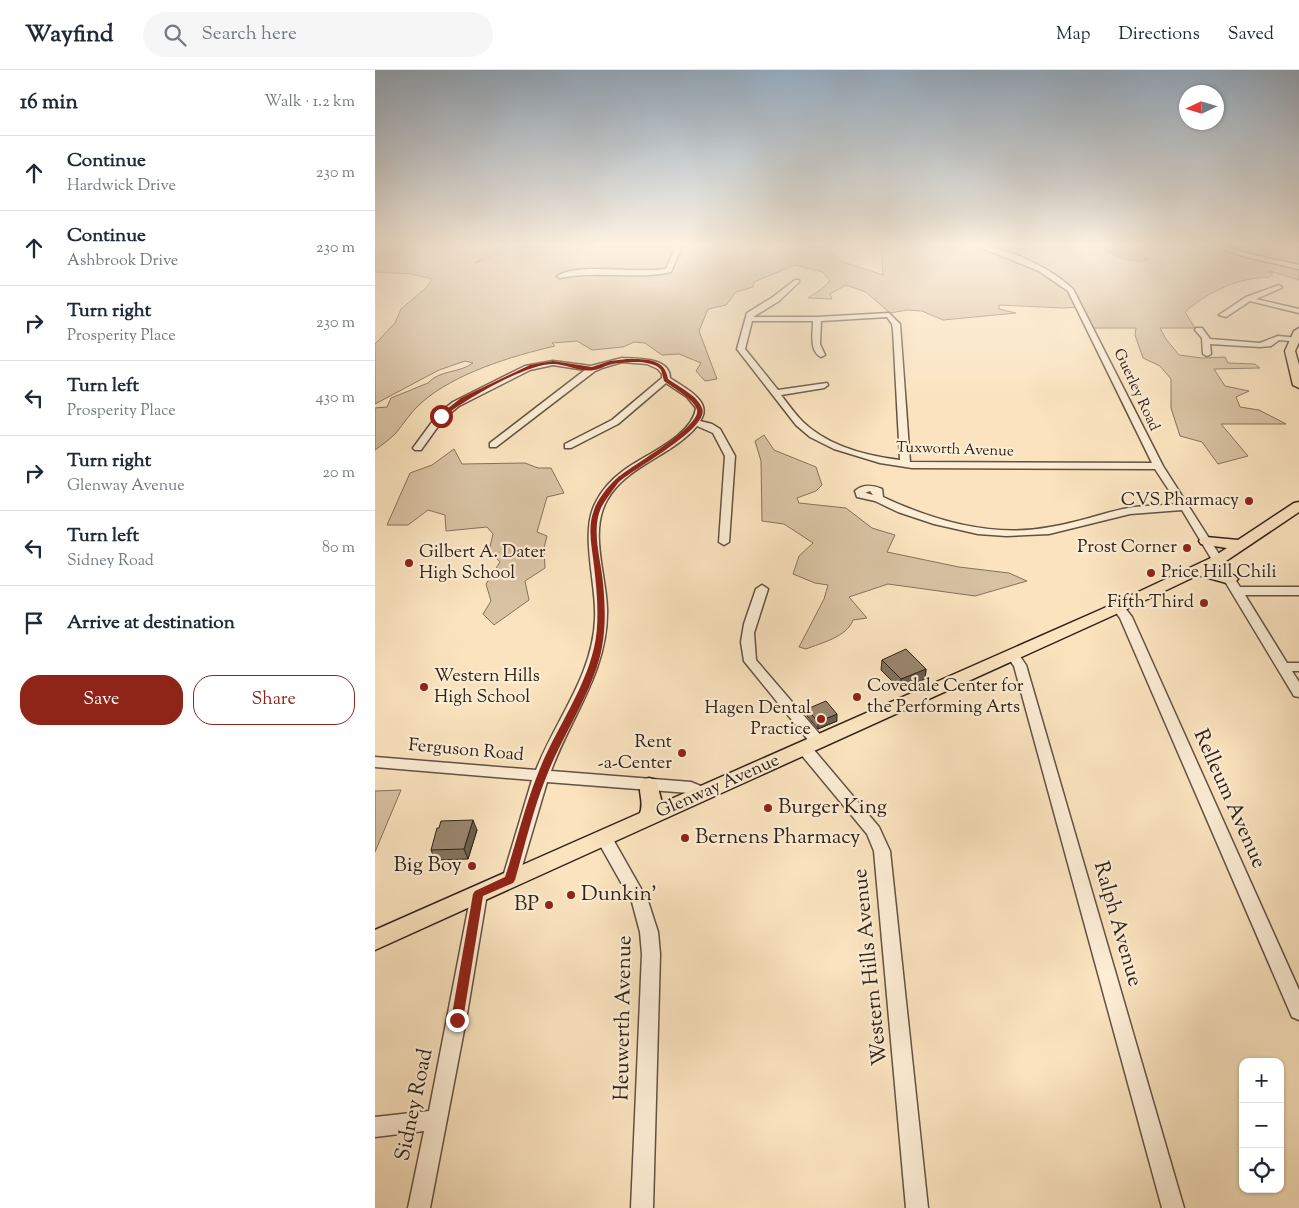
<!DOCTYPE html>
<html lang="en">
<head>
<meta charset="utf-8">
<style>
  :root { --surface:#fff; --page:#f6f6f7; --text:#1f2937; --muted:#747a83; --line:#e0e1e3; --accent:#8f2418 }
  body { margin:0; font-family:"Sorts Mill Goudy",serif; background:var(--page); color:var(--text) }
  .controls { position:absolute; right:15px; bottom:15px; display:grid; overflow:hidden; border-radius:10px; box-shadow:0 1px 4px #0004 }
  .controls button { width:45px; height:45px; display:grid; place-items:center; padding:0; border:0; border-bottom:1px solid var(--line); background:var(--surface); color:var(--text); font:25px sans-serif }
  .compass { position:absolute; left:804px; top:15px; width:45px; height:45px; border-radius:50%; background:var(--surface); box-shadow:0 1px 4px #0004; rotate:266deg }
  .stop { position:absolute; width:15px; height:15px; margin:-11px; border:4px solid #8f2418; border-radius:50%; background:#fff }
  .stop.end { background:#8f2418; border-color:#fff; box-shadow:0 1px 5px #0008 }
  .list { margin:0; padding:0; list-style:none }
  h2 { display:flex; justify-content:space-between; align-items:center; height:65px; margin:0; padding:0 20px; font-size:21px }
  h2 small { font-size:16px; font-weight:400; color:var(--muted) }
  .list li { display:grid; grid-template-columns:32px 1fr auto; gap:15px; align-items:center; box-sizing:border-box; height:75px; padding:0 20px; border-top:1px solid var(--line) }
  .list b { display:block; font-size:19px; white-space:nowrap }
  .list p { margin:0; font-size:16px; white-space:nowrap; color:var(--muted) }
  .list em { font-size:16px; font-style:normal; color:var(--muted) }
  .actions { display:flex; gap:10px; padding:15px 20px }
  .actions a { flex:1; padding:11px 0; border:1px solid var(--accent); border-radius:20px; text-align:center; font-size:18px; color:var(--accent) }
  .actions .main { background:var(--accent); color:#fff }
  .icon { flex:none; width:28px; height:28px; fill:none; stroke:currentColor; stroke-width:2; stroke-linecap:round; stroke-linejoin:round }
  .map { position:relative; flex:none; width:924px; height:1138px; overflow:hidden }
  header { display:flex; align-items:center; gap:30px; box-sizing:border-box; height:70px; padding:0 25px; background:var(--surface); border-bottom:1px solid var(--line) }
  header strong { font-size:24px }
  nav { display:flex; gap:28px; margin-inline-start:auto; font-size:18px }
  .search { width:350px; height:45px; background:var(--page); display:flex; align-items:center; gap:12px; box-sizing:border-box; padding:0 18px; border-radius:28px; color:var(--muted); font-size:19px }
  main { display:flex }
  aside { flex:1; background:var(--surface) }
  .map>svg:first-child { display:block }
  .green { fill:#d8c2a2; stroke:#84725d }
  .water { fill:#b6a186; stroke:#816e5a }
  .lines { fill:none; stroke-linecap:round; stroke-linejoin:round }
  .minor-casing { stroke:#635242; stroke-width:3 }
  .major-casing { stroke:#312218; stroke-width:3 }
  .minor { fill:#fcedd5; fill-rule:evenodd }
  .major { fill:#fae3be; fill-rule:evenodd }
  .wall { fill:#84735f; stroke:#312218 }
  .shaded-wall { fill:#6c5e4d; stroke:#312218 }
  .building { fill:#9a866e; stroke:#312218 }
  .route { fill:#8f2418 }
  .poi-dot { fill:#8f2418; stroke:#fcedd5; stroke-width:2 }
  .labels { text-anchor:middle; dominant-baseline:central; stroke-width:4.5; stroke-linejoin:round; paint-order:stroke }
  .far-street-label { font-size:15px; fill:#312218; stroke:#fcedd5 }
  .poi-label { font-size:18px; fill:#312218; stroke:#fcedd5; text-anchor:end }
  .street-label { font-size:18px; fill:#312218; stroke:#fcedd5 }
  .near-street-label { font-size:21px; fill:#312218; stroke:#fcedd5 }
  .near-poi-label { font-size:21px; fill:#312218; stroke:#fcedd5; text-anchor:start }
</style>
</head>
<body>
<header>
<strong>Wayfind</strong>
<div class="search"><svg class="icon" aria-label="search" viewBox="0 0 24 24"><circle cx="10" cy="10" r="6"/><path d="M15 15l6 6"/></svg>Search here</div>
<nav><a>Map</a><a>Directions</a><a>Saved</a></nav>
</header>
<main>
<aside>
<h2>16 min<small>Walk · 1.2 km</small></h2>
<ul class="list">
<li><svg class="icon" aria-label="ahead" viewBox="0 0 24 24"><path d="M12 20V5M6 11l6-6 6 6"/></svg><div><b>Continue</b><p>Hardwick Drive</p></div><em>230 m</em></li>
<li><svg class="icon" aria-label="ahead" viewBox="0 0 24 24"><path d="M12 20V5M6 11l6-6 6 6"/></svg><div><b>Continue</b><p>Ashbrook Drive</p></div><em>230 m</em></li>
<li><svg class="icon" aria-label="right" viewBox="0 0 24 24"><path d="M7 20v-9h11M14 6l5 5-5 5"/></svg><div><b>Turn right</b><p>Prosperity Place</p></div><em>230 m</em></li>
<li><svg class="icon" aria-label="left" viewBox="0 0 24 24"><path d="M17 20v-9H6M10 6l-5 5 5 5"/></svg><div><b>Turn left</b><p>Prosperity Place</p></div><em>430 m</em></li>
<li><svg class="icon" aria-label="right" viewBox="0 0 24 24"><path d="M7 20v-9h11M14 6l5 5-5 5"/></svg><div><b>Turn right</b><p>Glenway Avenue</p></div><em>20 m</em></li>
<li><svg class="icon" aria-label="left" viewBox="0 0 24 24"><path d="M17 20v-9H6M10 6l-5 5 5 5"/></svg><div><b>Turn left</b><p>Sidney Road</p></div><em>80 m</em></li>
<li><svg class="icon" aria-label="arrive" viewBox="0 0 24 24"><path d="M6 21V4h12l-3 4 3 4H6"/></svg><div><b>Arrive at destination</b></div></li>
</ul>
<div class="actions"><a class="main">Save</a><a>Share</a></div>
</aside>
<div class="map">
<svg width="924" height="1138" viewBox="0 0 924 1138">
  <rect width="100%" height="100%" fill="#fae3be"/>
  <filter id="stains"><feTurbulence type="fractalNoise" baseFrequency=".004" numOctaves="4"/><feColorMatrix values="0 0 0 0 .2 0 0 0 0 .09 0 0 0 0 .02 0 0 0 .5 -.17"/></filter>
  <radialGradient id="worn" r=".72"><stop offset=".6" stop-color="#630" stop-opacity="0"/><stop offset="1" stop-color="#630" stop-opacity=".3"/></radialGradient>
  <path class="green" d="M0 176H136L107 188 100 193 143 176H457L455 180 468 192 508 205 506 176 924 177V210L895 201 893 202 898 203 895 207C862 208 834 221 810 242L820 258H785L791 269 804 285 827 288 850 287 853 293 880 294 885 298 839 299 850 316 874 321 861 327 865 337 884 340 911 354H846L873 386 843 394 827 372 805 366 796 338V309L785 296 768 288 760 265 761 258H716L705 237 688 238 624 235V239L641 243 568 250 547 241 532 240 515 243 491 222 471 215 455 224 457 229 433 228 448 218 455 211 448 202 420 195 379 212 378 217 361 222 351 235 333 239 324 261 342 309 330 311 321 301 326 293 304 284 287 285 270 273 259 272 248 277 217 280 202 271 177 273 180 276C137 286 80 303 46 333 36 342 29 353 21 363 15 369 7 375 0 380V338L12 337 16 328 53 313C64 300 85 303 98 293L90 291 64 300 0 334V274L20 253 26 239 52 217 57 209 36 204 0 202Z
    M389 365 399 380 441 397 447 415 441 421 422 428 424 433 471 438 497 458 520 465 512 482 584 497 634 503 652 511 600 526 513 514 474 527 492 548 478 550C472 567 446 573 431 579L424 577 449 529 453 515 440 513 418 504 424 486 438 473 409 454 387 451 386 391 380 371Z
    M79 379 87 394 150 393 163 398H176L189 423 172 427 162 462 172 466 169 478 170 498 150 511 154 530 119 555 108 544 116 531 111 514 125 492 114 481 118 464 112 457 71 461 70 445 53 440 33 455H12L35 403 57 395Z
    M26 720 0 782V721Z"/>
  <path class="water" d="M732 176H759L763 179 765 184 773 189C761 195 741 187 730 180L729 179Z"/>
  <g class="lines">
    <defs>
      <path id="minor" d="M301 176H307L296 202C259 210 222 200 185 208L182 206C204 192 262 204 291 199Z
        M602 176C632 176 677 199 698 219L788 396 865 517H924V525H870L912 593H924V601H917L924 612V627L919 626 807 440 755 444 674 464 631 466 603 464 559 454 523 442 500 431 482 427 480 421C488 414 497 415 507 419L508 427C559 451 619 468 675 457 702 453 727 443 753 438 769 435 787 436 803 434L780 399 537 398 505 393 459 379 435 367 421 355 362 279 372 243 398 227 420 210H424V212L404 231 378 247H442L514 243 525 254 535 392 777 393 693 221 664 201ZM512 247 517 254 518 260 525 390C492 386 453 376 428 352 420 344 413 334 406 325L449 318 453 315 452 313 403 320 370 279 377 251H438C438 263 434 281 446 287L450 285 445 274 446 251ZM495 421 498 425 491 423H490Z
        M838 176H849L874 184 924 195V199L871 187Z
        M904 215 907 217 906 218 881 229 924 239V243L875 231 851 247 844 245 871 227Z
        M821 258H827L835 269 885 273 903 266 924 268V272L904 270 896 276 885 277 835 274 836 284 832 286 828 284 827 268 820 260Z
        M247 288C262 289 295 287 295 308 309 318 339 331 325 351L337 354 345 359 360 386 354 472 349 475 344 472 350 386 338 363 322 356C297 386 252 395 232 430 214 462 231 504 232 538 234 600 196 646 176 701L316 712 333 719 335 723 333 727 328 729 314 723 172 712 143 810 141 815 135 817 129 815 127 810 157 710 0 697V687L161 700C181 649 218 605 220 549 222 514 204 462 221 432 227 420 237 409 248 401 269 385 318 366 321 338L312 327 291 313 243 354 196 378H190V374L237 350 287 308V304L283 299 272 294 247 292 227 298 220 301 121 377H115V373L210 300 178 295 155 300 84 336 69 348 46 380H40L38 378 63 344 78 332 150 296 178 291 216 296Z
        M387 515 393 519 379 563 381 590 448 668 450 672 448 676H438L369 591 366 572 369 554 381 519Z
        M743 533 747 534 757 547 924 920V950L917 947 745 548 737 537Z
        M637 581 642 582 651 595 809 1138H787L639 596 631 585Z
        M429 673 434 674 504 757 515 781 553 1138H531L499 781 492 764 424 682 422 678 424 674Z
        M229 762 235 764 273 831 283 862 285 884 278 1138H256L267 884 265 862 257 832 221 768 223 764Z
        M104 817 110 819 112 824 91 950 55 1138H33L49 1061 0 1067V1047L54 1041 96 824 98 819Z"/>
      <path id="major" d="M924 258V272L920 281 924 295V318L918 315 910 281 919 261Z
        M924 432V442L848 493 835 499 860 506 863 509 860 512 855 514 823 505 739 545 0 880V860L265 743C270 730 261 720 267 710L274 708 281 710 287 733 727 539 838 487 852 478 826 474 824 471 826 468 831 467 863 470 919 433Z"/>
    </defs>
    <use href="#minor" class="minor-casing"/>
    <use href="#major" class="major-casing"/>
    <use href="#minor" class="minor"/>
    <use href="#major" class="major"/>
  </g>
  <path class="wall" d="M507 590 551 599 550 609 525 619 506 600Z
    M432 639 462 651 443 659 432 646Z
    M102 760 93 789 60 790 56 780Z"/>
  <path class="shaded-wall" d="M551 599 550 609 525 619 526 609Z
    M462 644V651L443 659V652Z
    M98 750 102 760 93 789 89 779Z"/>
  <path class="building" d="M531 579 551 599 526 609 507 590Z
    M451 631 462 644 443 652 432 639Z
    M98 750 89 779 56 780 62 758H64L66 751Z"/>
  <linearGradient id="sky" x2="0" y2="1"><stop stop-color="#94acc1"/><stop offset="0.52" stop-color="#fdf2e2"/><stop offset="1" stop-color="#fdf2e2" stop-opacity="0"/></linearGradient>
  <rect width="924" height="336" fill="url(#sky)"/>
  <path class="route" d="M252 289C270 289 290 288 293 309 304 317 322 325 327 338 336 358 257 399 243 413 238 420 230 430 226 438 216 460 226 490 228 513 230 534 231 556 227 577 220 618 187 666 172 705 158 739 150 775 140 810L138 813 108 826 88 950 86 954 82 955 78 954 76 950 98 824 100 821 130 807C141 774 149 739 162 706 178 663 208 624 219 578 225 552 222 522 219 496 217 477 212 458 219 440 222 430 233 416 241 409 254 397 326 357 322 340 320 330 297 317 289 311 288 307 287 303 286 300 278 289 249 292 238 294 231 295 226 299 219 300 207 303 191 294 178 294 150 294 90 330 68 347L63 346 86 328 155 295 178 291 217 297 235 291Z"/>
  <g class="poi-dot">
    <circle cx="874" cy="431" r="5"/>
    <circle cx="812" cy="478" r="5"/>
    <circle cx="34" cy="493" r="5"/>
    <circle cx="776" cy="503" r="5"/>
    <circle cx="829" cy="533" r="5"/>
    <circle cx="49" cy="617" r="5"/>
    <circle cx="482" cy="627" r="5"/>
    <circle cx="446" cy="649" r="5"/>
    <circle cx="307" cy="683" r="5"/>
    <circle cx="393" cy="738" r="5"/>
    <circle cx="310" cy="768" r="5"/>
    <circle cx="97" cy="796" r="5"/>
    <circle cx="196" cy="825" r="5"/>
    <circle cx="174" cy="835" r="5"/>
  </g>
  <g class="labels">
    <g class="far-street-label">
      <text transform="translate(761 320) rotate(65)">Guerley Road</text>
      <text transform="translate(580 380) rotate(2)">Tuxworth Avenue</text>
    </g>
    <g class="poi-label">
      <text x="864" y="431">CVS Pharmacy</text>
      <text x="802" y="478">Prost Corner</text>
      <text x="44" y="483" text-anchor="start">Gilbert A. Dater<tspan x="44" dy="21">High School</tspan></text>
      <text x="786" y="503" text-anchor="start">Price Hill Chili</text>
      <text x="819" y="533">Fifth Third</text>
      <text x="59" y="607" text-anchor="start">Western Hills<tspan x="59" dy="21">High School</tspan></text>
      <text x="492" y="617" text-anchor="start">Covedale Center for<tspan x="492" dy="21">the Performing Arts</tspan></text>
      <text x="436" y="639">Hagen Dental<tspan x="436" dy="21">Practice</tspan></text>
      <text x="297" y="673">Rent<tspan x="297" dy="21">-a-Center</tspan></text>
    </g>
    <g class="street-label">
      <text transform="translate(91 681) rotate(5)">Ferguson Road</text>
      <text transform="translate(343 717) rotate(-24)">Glenway Avenue</text>
    </g>
    <g class="near-street-label">
      <text transform="translate(854 729) rotate(66)">Relleum Avenue</text>
      <text transform="translate(742 854) rotate(74)">Ralph Avenue</text>
      <text transform="translate(496 897) rotate(-96)">Western Hills Avenue</text>
      <text transform="translate(249 948) rotate(-89)">Heuwerth Avenue</text>
      <text transform="translate(40 1035) rotate(-78)">Sidney Road</text>
    </g>
    <g class="near-poi-label">
      <text x="403" y="738">Burger King</text>
      <text x="320" y="768">Bernens Pharmacy</text>
      <text x="87" y="796" text-anchor="end">Big Boy</text>
      <text x="206" y="825">Dunkin'</text>
      <text x="164" y="835" text-anchor="end">BP</text>
    </g>
  </g>
  <rect width="100%" height="100%" filter="url(#stains)"/>
  <rect width="100%" height="100%" fill="url(#worn)"/>
</svg>
<div class="controls">
<button>+</button>
<button>−</button>
<button><svg class="icon" aria-label="locate" viewBox="0 0 24 24"><circle cx="12" cy="12" r="6"/><path d="M12 2v4M12 18v4M2 12h4M18 12h4"/></svg></button>
</div>
<svg class="compass" viewBox="-18 -18 36 36"><path d="M0-13l5 13h-10z" fill="#e53935"/><path d="M0 13l5-13h-10z" fill="#747a83"/></svg>
<div class="stop" style="left:66px;top:346px"></div>
<div class="stop end" style="left:82px;top:950px"></div>
</div>
</main>
</body>
</html>
